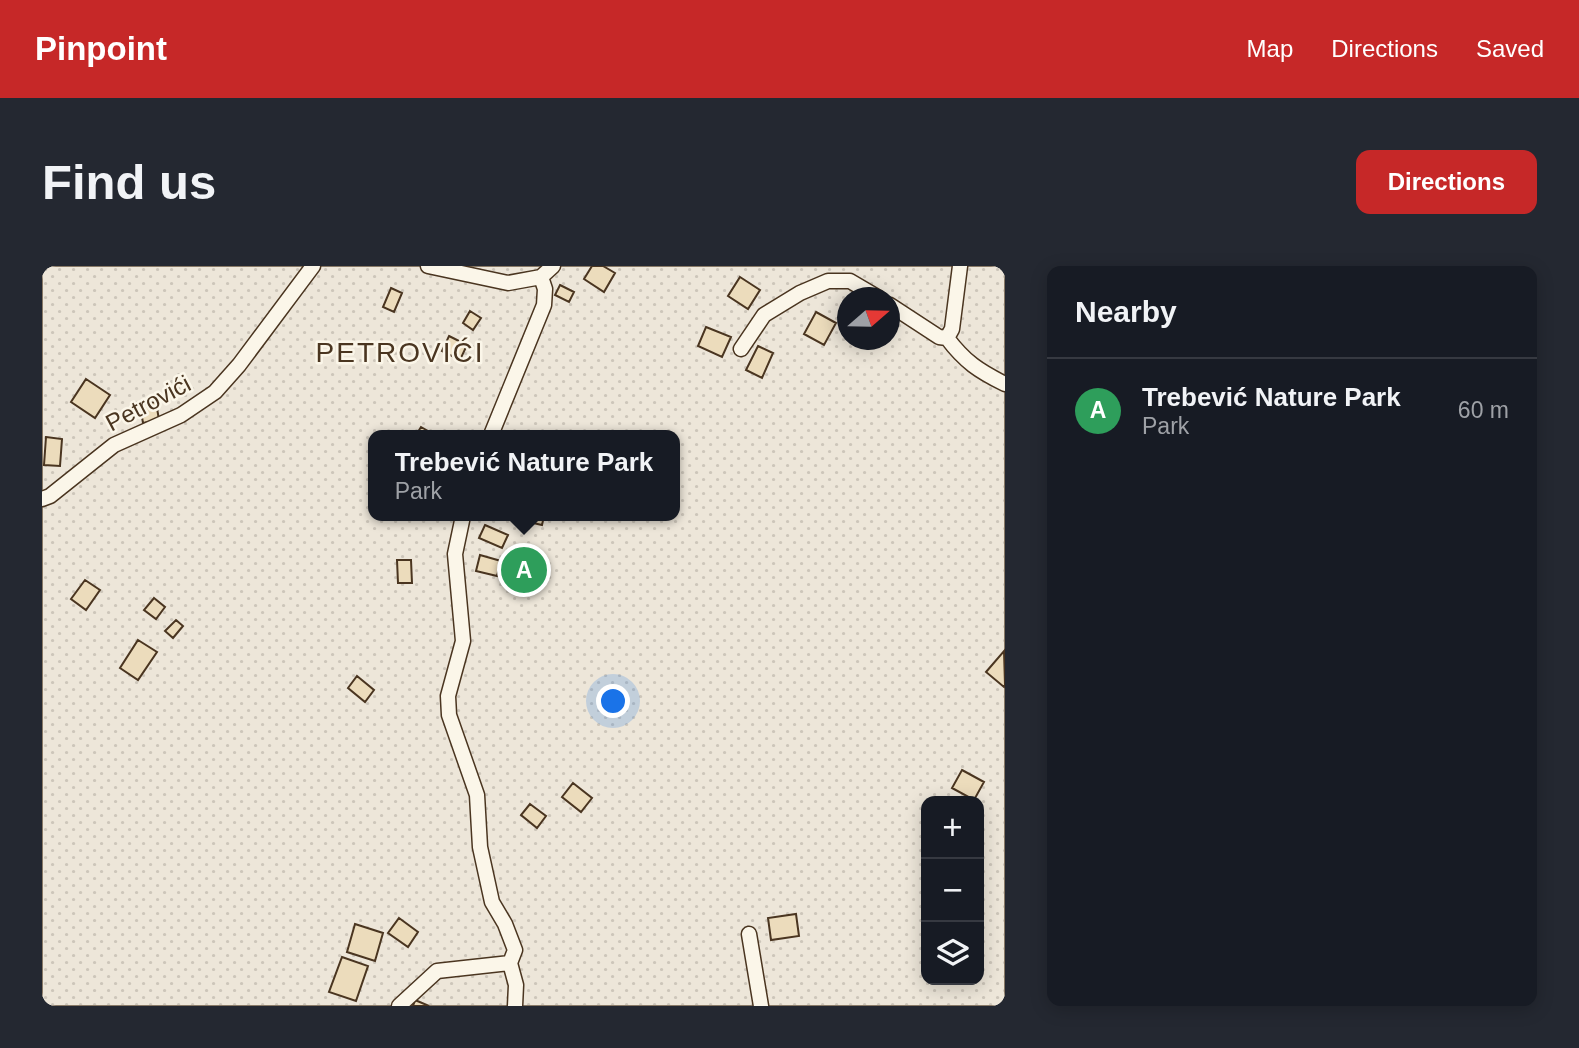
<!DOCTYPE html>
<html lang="en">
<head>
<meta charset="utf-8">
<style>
  :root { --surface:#171b24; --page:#242831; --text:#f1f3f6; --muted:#9ea1a6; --line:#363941; --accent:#c62828 }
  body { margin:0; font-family:Helvetica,sans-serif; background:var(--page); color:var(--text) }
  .controls { position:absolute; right:21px; bottom:21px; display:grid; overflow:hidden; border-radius:14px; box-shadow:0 4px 18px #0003 }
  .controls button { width:63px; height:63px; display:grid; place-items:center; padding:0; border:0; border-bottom:2px solid var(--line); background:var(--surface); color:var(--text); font:35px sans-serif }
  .compass { position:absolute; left:795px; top:21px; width:63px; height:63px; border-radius:50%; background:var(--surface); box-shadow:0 4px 18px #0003; rotate:70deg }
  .you { position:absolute; left:572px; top:436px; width:24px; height:24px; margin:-18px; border:5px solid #fff; border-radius:50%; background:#1a73e8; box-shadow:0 0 0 10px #1a73e833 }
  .badge { display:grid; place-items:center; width:46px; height:46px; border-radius:50%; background:var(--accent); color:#fff; font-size:23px; font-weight:700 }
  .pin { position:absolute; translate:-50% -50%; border:4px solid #fff; box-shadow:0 2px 7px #0006 }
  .popup { position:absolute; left:326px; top:164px; width:312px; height:91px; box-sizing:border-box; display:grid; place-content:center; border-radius:14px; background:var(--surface); filter:drop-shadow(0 2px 5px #0005); font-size:23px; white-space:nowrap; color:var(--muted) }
  .popup b { font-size:26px; color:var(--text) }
  .popup::after { content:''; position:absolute; left:50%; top:100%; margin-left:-14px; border:14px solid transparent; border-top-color:var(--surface) }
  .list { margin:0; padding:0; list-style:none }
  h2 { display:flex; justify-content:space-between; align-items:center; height:91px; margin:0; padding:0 28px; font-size:30px }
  h2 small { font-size:23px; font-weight:400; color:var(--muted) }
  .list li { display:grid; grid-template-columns:46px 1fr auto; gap:21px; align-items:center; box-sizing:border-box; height:105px; padding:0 28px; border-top:2px solid var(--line) }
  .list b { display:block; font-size:26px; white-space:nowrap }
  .list p { margin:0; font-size:23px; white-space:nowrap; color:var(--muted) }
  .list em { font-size:23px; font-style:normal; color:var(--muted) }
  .icon { flex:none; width:38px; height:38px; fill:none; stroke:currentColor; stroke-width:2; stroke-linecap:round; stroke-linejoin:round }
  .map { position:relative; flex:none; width:963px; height:740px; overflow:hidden; border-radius:14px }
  header { display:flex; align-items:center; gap:42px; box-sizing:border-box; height:98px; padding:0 35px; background:var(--accent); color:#fff }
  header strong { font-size:33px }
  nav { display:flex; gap:38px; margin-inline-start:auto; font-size:24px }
  .intro { display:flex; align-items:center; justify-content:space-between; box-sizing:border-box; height:168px; padding:0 42px }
  h1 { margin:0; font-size:49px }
  .button { padding:18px 32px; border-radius:14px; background:var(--accent); color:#fff; font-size:24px; font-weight:700 }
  main { display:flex; gap:42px; padding:0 42px }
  aside { flex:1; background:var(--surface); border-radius:14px; box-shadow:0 4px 18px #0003 }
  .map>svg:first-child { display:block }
  .park { fill:url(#park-dots); stroke:#887966; stroke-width:2; fill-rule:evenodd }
  .building { fill:#ecdcbc; stroke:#4a3520; stroke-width:2 }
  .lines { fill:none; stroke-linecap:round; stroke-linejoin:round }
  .minor-casing { stroke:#4a3520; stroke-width:17 }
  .minor { stroke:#fbf6e9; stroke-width:14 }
  .labels { text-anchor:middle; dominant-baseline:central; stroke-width:5; stroke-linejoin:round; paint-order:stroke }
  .street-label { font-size:24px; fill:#4a3520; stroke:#fbf6e9 }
  .quarter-label { font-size:28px; letter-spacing:2px; fill:#4a3520; stroke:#fbf6e9 }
</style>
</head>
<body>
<header>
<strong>Pinpoint</strong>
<nav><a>Map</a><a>Directions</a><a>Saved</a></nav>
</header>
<div class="intro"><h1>Find us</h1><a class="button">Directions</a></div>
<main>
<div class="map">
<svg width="963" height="740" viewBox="0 0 963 740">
  <defs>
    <pattern id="park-dots" width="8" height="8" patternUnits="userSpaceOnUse" patternTransform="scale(1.75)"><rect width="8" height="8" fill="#ede6d9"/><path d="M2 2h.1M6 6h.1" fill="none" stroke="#cdc6ba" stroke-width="1.8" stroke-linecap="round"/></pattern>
  </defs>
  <rect width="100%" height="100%" fill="#fbf6e9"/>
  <path class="park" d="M0 0H963V740H0ZM806 32H848V74H806ZM332 169H632V250H332ZM884 535H937V714H884Z"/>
  <path class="building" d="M550 0H561L573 7 562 26 542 13Z
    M698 11 718 24 706 43 686 30Z
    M518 19 532 26 527 36 513 29Z
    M349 22 360 27 352 46 341 41Z
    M428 45 439 52 431 64 421 57Z
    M774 46 794 57 782 79 762 68Z
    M664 61 689 71 680 91 656 80Z
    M407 70 425 79 418 94 400 85Z
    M716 80 731 87 720 112 704 104Z
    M44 113 68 129 53 152 29 136Z
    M114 136 117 154 101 157 98 139Z
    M379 161 393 169H374Z
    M4 171 20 173 18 200 2 199Z
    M479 250H502L500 259 478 254Z
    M443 259 466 269 460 282 437 272Z
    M438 289 459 295 455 310 434 305Z
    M355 294H369L370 317H356Z
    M43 314 58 324 44 344 29 333Z
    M112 332 123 341 114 353 102 344Z
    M134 354 141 360 131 372 123 365Z
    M96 374 115 386 96 414 78 402Z
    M962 385 963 419 962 421 944 406Z
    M315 410 332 424 323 436 306 422Z
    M920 504 942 516 932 534 910 522Z
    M531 517 550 532 539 546 520 531Z
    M488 538 504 550 495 562 479 549Z
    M754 648 757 670 729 674 726 652Z
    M357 652 376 666 366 681 346 667Z
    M313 658 341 667 333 695 305 686Z
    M300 691 326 700 314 735 287 726Z
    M373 734 387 740H371Z"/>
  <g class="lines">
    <defs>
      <path id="minor" d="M386 0 466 17 499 11 511 0
        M848 39 897 71 905 72 910 63 918 0
        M905 72C923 96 937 105 963 118
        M699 83 722 49 758 27 786 15H808L837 32
        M449 169 502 39 503 23 499 11
        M0 233 8 230 72 179 139 149 173 126 197 99 271 0
        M421 250 413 288 421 375 406 430 407 449 435 529 438 581 450 636 463 658 473 684 468 697 474 719 473 740
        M707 668 719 740
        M357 740 395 705 468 697"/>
    </defs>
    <use href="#minor" class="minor-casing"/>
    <use href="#minor" class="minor"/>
  </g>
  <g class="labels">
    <g class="street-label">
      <text transform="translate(106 137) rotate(-28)">Petrovići</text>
    </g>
    <g class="quarter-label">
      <text x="358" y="86">PETROVIĆI</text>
    </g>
  </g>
</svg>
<div class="controls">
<button>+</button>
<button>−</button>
<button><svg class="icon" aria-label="layers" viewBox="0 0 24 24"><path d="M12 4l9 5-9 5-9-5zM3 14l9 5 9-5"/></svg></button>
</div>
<svg class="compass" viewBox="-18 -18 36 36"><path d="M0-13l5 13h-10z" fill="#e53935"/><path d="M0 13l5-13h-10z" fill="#9ea1a6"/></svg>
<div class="you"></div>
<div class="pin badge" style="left:482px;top:304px;background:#2e9e5b">A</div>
<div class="popup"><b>Trebević Nature Park</b>Park</div>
</div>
<aside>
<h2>Nearby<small></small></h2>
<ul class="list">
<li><span class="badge" style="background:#2e9e5b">A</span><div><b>Trebević Nature Park</b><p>Park</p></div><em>60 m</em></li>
</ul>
</aside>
</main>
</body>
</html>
